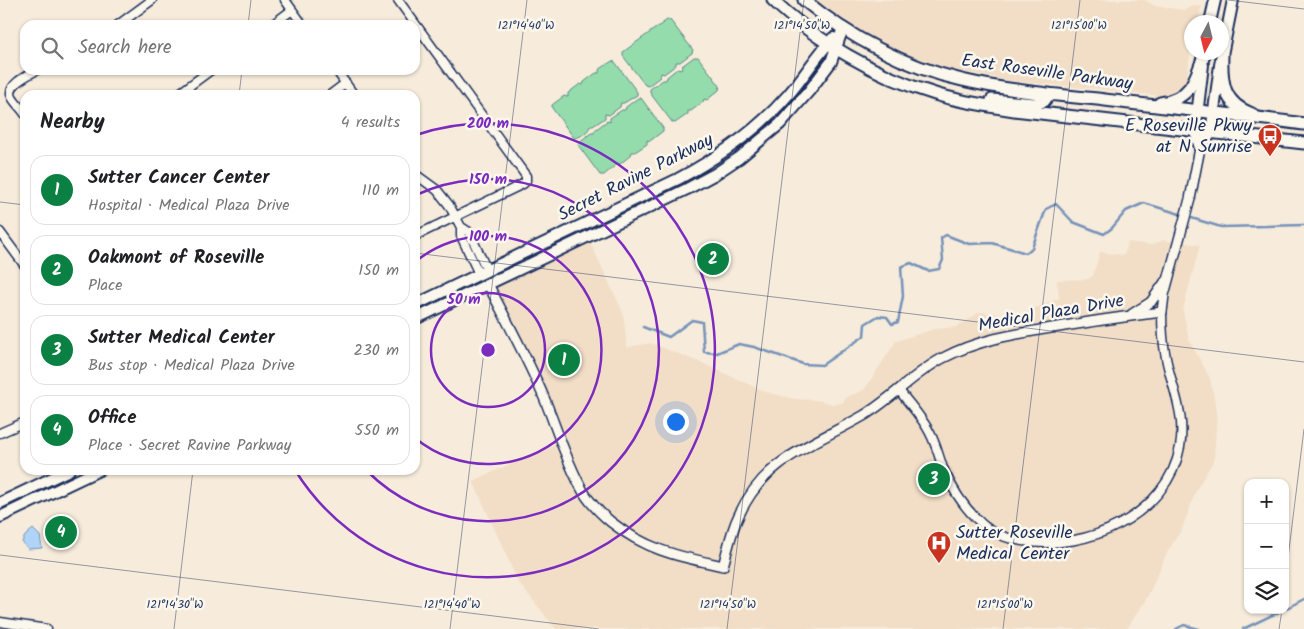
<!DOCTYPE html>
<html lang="en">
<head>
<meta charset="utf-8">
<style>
  :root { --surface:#fff; --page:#f2f2f2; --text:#202124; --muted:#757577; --line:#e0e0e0; --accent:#0b8043 }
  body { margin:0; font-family:Kalam,sans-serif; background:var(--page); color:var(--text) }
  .controls { position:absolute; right:15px; bottom:15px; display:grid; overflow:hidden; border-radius:10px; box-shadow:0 1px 4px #0004 }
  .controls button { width:45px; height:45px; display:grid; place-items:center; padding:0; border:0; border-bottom:1px solid var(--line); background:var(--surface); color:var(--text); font:25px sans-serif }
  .compass { position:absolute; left:1184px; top:15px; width:45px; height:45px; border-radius:50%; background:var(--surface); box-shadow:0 1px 4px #0004; rotate:187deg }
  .you { position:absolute; left:675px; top:421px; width:18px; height:18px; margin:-12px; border:4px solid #fff; border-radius:50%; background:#1a73e8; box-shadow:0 0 0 8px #1a73e833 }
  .badge { display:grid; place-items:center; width:32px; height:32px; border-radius:50%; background:var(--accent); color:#fff; font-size:16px; font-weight:700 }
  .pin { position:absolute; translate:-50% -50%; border:2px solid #fff; box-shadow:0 1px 5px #0006 }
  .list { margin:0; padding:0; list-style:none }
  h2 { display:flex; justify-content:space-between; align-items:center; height:65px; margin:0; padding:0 20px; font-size:21px }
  h2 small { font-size:16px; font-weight:400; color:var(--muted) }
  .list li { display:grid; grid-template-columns:32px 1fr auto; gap:15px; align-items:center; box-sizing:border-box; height:70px; margin:0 10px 10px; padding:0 10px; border:1px solid var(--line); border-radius:15px }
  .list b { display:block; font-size:19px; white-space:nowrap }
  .list p { margin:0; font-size:16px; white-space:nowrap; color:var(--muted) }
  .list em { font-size:16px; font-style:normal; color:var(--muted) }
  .icon { flex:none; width:28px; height:28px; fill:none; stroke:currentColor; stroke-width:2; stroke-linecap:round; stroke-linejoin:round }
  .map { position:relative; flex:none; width:1304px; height:629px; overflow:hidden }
  .search { position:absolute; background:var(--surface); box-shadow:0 1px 4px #0004; left:20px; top:20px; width:400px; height:55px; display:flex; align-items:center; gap:12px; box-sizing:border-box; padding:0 18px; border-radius:15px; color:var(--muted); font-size:19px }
  .panel { position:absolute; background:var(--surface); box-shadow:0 1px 4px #0004; left:20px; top:90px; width:400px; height:385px; border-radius:15px }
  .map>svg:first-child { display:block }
  .built { fill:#f2dec7 }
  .garden { fill:#94dcac; stroke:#588685 }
  .water { fill:#afd4f8; stroke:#7492ba }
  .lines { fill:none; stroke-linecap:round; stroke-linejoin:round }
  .stream { stroke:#7492ba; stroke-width:2.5 }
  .minor-casing { stroke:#1b2f5e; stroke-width:11 }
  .tertiary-casing { stroke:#1b2f5e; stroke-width:12 }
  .secondary-casing { stroke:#1b2f5e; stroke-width:14 }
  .primary-casing { stroke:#1b2f5e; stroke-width:15 }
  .minor { stroke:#fbf7ec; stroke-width:8 }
  .tertiary { stroke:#fbf7ec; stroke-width:9 }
  .secondary { stroke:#fbf7ec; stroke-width:10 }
  .primary { stroke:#fbf7ec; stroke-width:11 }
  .ticks { fill:none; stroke:#1b2f5e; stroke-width:1; stroke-opacity:0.45 }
  .ring { fill:none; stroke:#7b2cbf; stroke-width:2.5 }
  .labels { text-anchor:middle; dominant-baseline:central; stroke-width:5; stroke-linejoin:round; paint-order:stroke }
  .street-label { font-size:18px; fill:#1b2f5e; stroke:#fbf7ec }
  .poi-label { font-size:18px; fill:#1b2f5e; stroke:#fbf7ec; text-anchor:end }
  .ticks-label { font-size:12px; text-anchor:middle; fill:#1b2f5e; stroke:#fbf7ec; stroke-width:5; stroke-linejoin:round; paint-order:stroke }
  .centre { fill:#7b2cbf; stroke:#fbf7ec; stroke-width:2.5 }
  .ring-label { font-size:15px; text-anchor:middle; font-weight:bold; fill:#7b2cbf; stroke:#fbf7ec; stroke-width:5; stroke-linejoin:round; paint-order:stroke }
</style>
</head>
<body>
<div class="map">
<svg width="1304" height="629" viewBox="0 0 1304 629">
  <rect width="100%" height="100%" fill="#f7ecdb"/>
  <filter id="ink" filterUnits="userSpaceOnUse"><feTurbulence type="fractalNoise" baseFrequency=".02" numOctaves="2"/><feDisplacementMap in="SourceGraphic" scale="10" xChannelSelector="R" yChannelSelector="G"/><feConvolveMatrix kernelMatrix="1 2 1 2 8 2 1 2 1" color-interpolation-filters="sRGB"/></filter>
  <g filter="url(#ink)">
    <path class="built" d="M815 0H1145L1155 6 1184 10 1194 6H1202L1197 22H1192L1191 46 1187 79 1183 89 1169 97 1099 89 1010 81 950 69 913 57 883 43 858 29Z
      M1163 240 1200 245 1183 310 1189 340 1210 378 1217 412 1214 460 1197 489 1182 529 1168 551 1148 596 1127 629H556L518 582 473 481 565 439 544 387 494 287 590 242 623 312 627 347 651 343 702 363 766 392 795 399 816 400 833 404 842 403 847 397 864 390 896 341 934 329 956 327 980 312 1019 315 1059 298 1057 280 1088 279 1093 275 1100 252 1124 255 1128 242 1152 245Z"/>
    <path class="garden" d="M667 20H670L693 50 692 53 680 62H676V65L664 74 661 73 660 77 648 86 645 85 623 56V52Z
      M694 57H698L720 86 719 90 707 100 704 99 703 102 691 111H688V114L675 123 672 122 650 93V89L663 80H666L667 77 678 68 681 69 682 66Z
      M612 61 615 62 637 92V95L624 103H621L620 107 609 115 605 114V118L593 126H590C589 131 580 138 574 138L552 108V105L564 96 568 97V93L580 84 583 85 584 82 596 73H599V70Z
      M638 98H641L663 128V131L650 141 647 140V144L635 152H632L631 155 620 164 616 163 615 166 604 175H600L578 145 579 142 591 133H594L595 130 607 121 610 122V118L622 110H625L626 107Z"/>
    <path class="water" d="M33 529 40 536 42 548 28 549 22 542 25 536Z"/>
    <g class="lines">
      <path class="stream" d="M1188 217 1221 227 1304 225
        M643 327 669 337 692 320 702 322 704 352 717 353 739 344 754 347 803 364 822 365 864 336 865 324 878 316 887 317 892 324 898 322 903 296 901 267 911 263 928 271 939 269 943 260 941 238 946 235 969 244 992 243 1026 253 1032 248 1046 209 1056 204 1073 222 1104 234 1112 228 1126 211 1144 203 1183 215
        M1285 609 1304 599
        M1176 629 1184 625 1199 629
        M1243 629 1283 610"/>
      <defs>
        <path id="minor" d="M285 0 303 25
          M398 0 526 176V181L523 184 415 236
          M118 25 152 0
          M272 25 292 10
          M336 70 354 95
          M177 95 211 70
          M330 95 346 83
          M25 114C21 108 15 103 12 97 6 85 28 75 37 70
          M415 174 437 190 449 205 461 227 469 232 487 270
          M461 227V236L479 274
          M0 232 25 266
          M899 390C909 404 922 417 930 433 936 444 939 457 943 468 952 489 965 509 982 524 993 534 1009 539 1023 541 1086 552 1168 515 1180 447 1186 415 1172 388 1166 358 1163 343 1162 327 1162 312
          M0 433 25 422
          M0 622 47 629"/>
        <path id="tertiary" d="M488 284C507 322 529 361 545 400 557 430 567 463 583 491 590 503 600 513 611 522 648 551 678 556 723 566 728 549 731 531 739 515 765 458 813 445 863 416 892 399 914 373 943 358 981 338 1022 333 1064 326 1096 321 1129 316 1162 312L1164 295 1190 199 1200 148
          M1132 314 1151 302 1165 282"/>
        <path id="secondary" d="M1210 22 1215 0
          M1200 148 1211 133 1220 65 1233 0
          M1200 148 1195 132 1203 65
          M415 305 678 179C719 157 757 131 788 95 804 77 816 56 833 38
          M415 319 687 189 715 174 739 158 780 124 809 91 831 62 843 28
          M0 503 69 470
          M0 517 99 470"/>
        <path id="primary" d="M773 0C814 40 880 78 935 94 961 102 988 106 1014 110L1304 143
          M804 0C849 37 905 67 962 80 1008 91 1057 95 1105 100 1171 108 1238 115 1304 124
          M1222 55C1221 82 1223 104 1252 114
          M992 100 1034 104 1044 101 1049 94
          M1160 103C1191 99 1196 79 1205 52"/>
      </defs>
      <use href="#minor" class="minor-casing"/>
      <use href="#tertiary" class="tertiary-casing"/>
      <use href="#secondary" class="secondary-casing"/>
      <use href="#primary" class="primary-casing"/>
      <use href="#minor" class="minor"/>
      <use href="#tertiary" class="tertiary"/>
      <use href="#secondary" class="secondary"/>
      <use href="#primary" class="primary"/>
    </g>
  </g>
  <path class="ticks" d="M1228 0 1304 9M248 25 251 0M239 95 242 70M0 202 25 205M415 253 1304 362M0 555 599 629M1285 582 1304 429M174 629 193 470M450 629 527 0M727 629 804 0M1003 629 1080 0M1279 629 1282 610"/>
  <g class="ring">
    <circle cx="488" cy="350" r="57"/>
    <path d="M415 262A114 114 0 1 1 415 438"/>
    <path d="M416 195A171 171 0 1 1 367 471"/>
    <path d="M416 135A227 227 0 1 1 295 470"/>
  </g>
  <defs>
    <symbol id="bus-pin" viewBox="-11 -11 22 30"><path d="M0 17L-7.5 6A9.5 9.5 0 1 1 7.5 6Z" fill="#c8321e" stroke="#fbf7ec"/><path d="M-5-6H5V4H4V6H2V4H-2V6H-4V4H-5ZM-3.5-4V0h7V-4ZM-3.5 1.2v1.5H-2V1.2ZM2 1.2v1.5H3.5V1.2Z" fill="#fff"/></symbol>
    <symbol id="hospital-pin" viewBox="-11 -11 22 30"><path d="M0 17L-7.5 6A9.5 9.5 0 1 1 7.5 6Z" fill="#c8321e" stroke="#fbf7ec"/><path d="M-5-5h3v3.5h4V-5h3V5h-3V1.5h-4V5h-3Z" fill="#fff"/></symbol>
  </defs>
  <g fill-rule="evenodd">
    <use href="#bus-pin" x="1256" y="122" width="28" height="38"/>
    <use href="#hospital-pin" x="925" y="529" width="28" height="38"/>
  </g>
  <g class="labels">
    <g class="street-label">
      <text transform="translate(1047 73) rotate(8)">East Roseville Parkway</text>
      <text transform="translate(636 178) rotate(-27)">Secret Ravine Parkway</text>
      <text transform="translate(1051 314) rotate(-10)">Medical Plaza Drive</text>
    </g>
    <g class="poi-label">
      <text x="1252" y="126">E Roseville Pkwy<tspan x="1252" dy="21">at N Sunrise</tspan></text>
      <text x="956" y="533" text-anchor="start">Sutter Roseville<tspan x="956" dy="21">Medical Center</tspan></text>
    </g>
  </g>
  <g class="ticks-label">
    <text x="526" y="29">121°14'40"W</text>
    <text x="802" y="29">121°14'50"W</text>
    <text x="1079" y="29">121°15'00"W</text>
    <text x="175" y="608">121°14'30"W</text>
    <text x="452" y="608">121°14'40"W</text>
    <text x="728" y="608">121°14'50"W</text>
    <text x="1005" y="608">121°15'00"W</text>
  </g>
  <circle cx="488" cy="350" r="8" class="centre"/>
  <g class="ring-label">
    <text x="488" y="128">200 m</text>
    <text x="488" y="184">150 m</text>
    <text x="488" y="241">100 m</text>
    <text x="464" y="304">50 m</text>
  </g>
</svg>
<div class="controls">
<button>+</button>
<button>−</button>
<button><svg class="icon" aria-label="layers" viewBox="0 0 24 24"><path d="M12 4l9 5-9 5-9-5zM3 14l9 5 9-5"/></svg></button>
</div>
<svg class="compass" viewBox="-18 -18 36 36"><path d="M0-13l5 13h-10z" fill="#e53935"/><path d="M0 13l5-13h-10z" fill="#757577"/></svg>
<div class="you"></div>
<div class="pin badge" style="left:564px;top:360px">1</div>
<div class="pin badge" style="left:713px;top:259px">2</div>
<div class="pin badge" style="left:934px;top:479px">3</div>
<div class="pin badge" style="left:61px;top:532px">4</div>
<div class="search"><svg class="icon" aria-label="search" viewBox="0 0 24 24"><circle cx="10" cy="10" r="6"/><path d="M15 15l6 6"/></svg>Search here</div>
<section class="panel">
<h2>Nearby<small>4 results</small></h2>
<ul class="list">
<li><span class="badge">1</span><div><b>Sutter Cancer Center</b><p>Hospital · Medical Plaza Drive</p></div><em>110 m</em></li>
<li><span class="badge">2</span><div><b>Oakmont of Roseville</b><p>Place</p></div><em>150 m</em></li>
<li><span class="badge">3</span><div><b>Sutter Medical Center</b><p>Bus stop · Medical Plaza Drive</p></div><em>230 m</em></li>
<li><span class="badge">4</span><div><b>Office</b><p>Place · Secret Ravine Parkway</p></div><em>550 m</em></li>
</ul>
</section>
</div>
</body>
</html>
